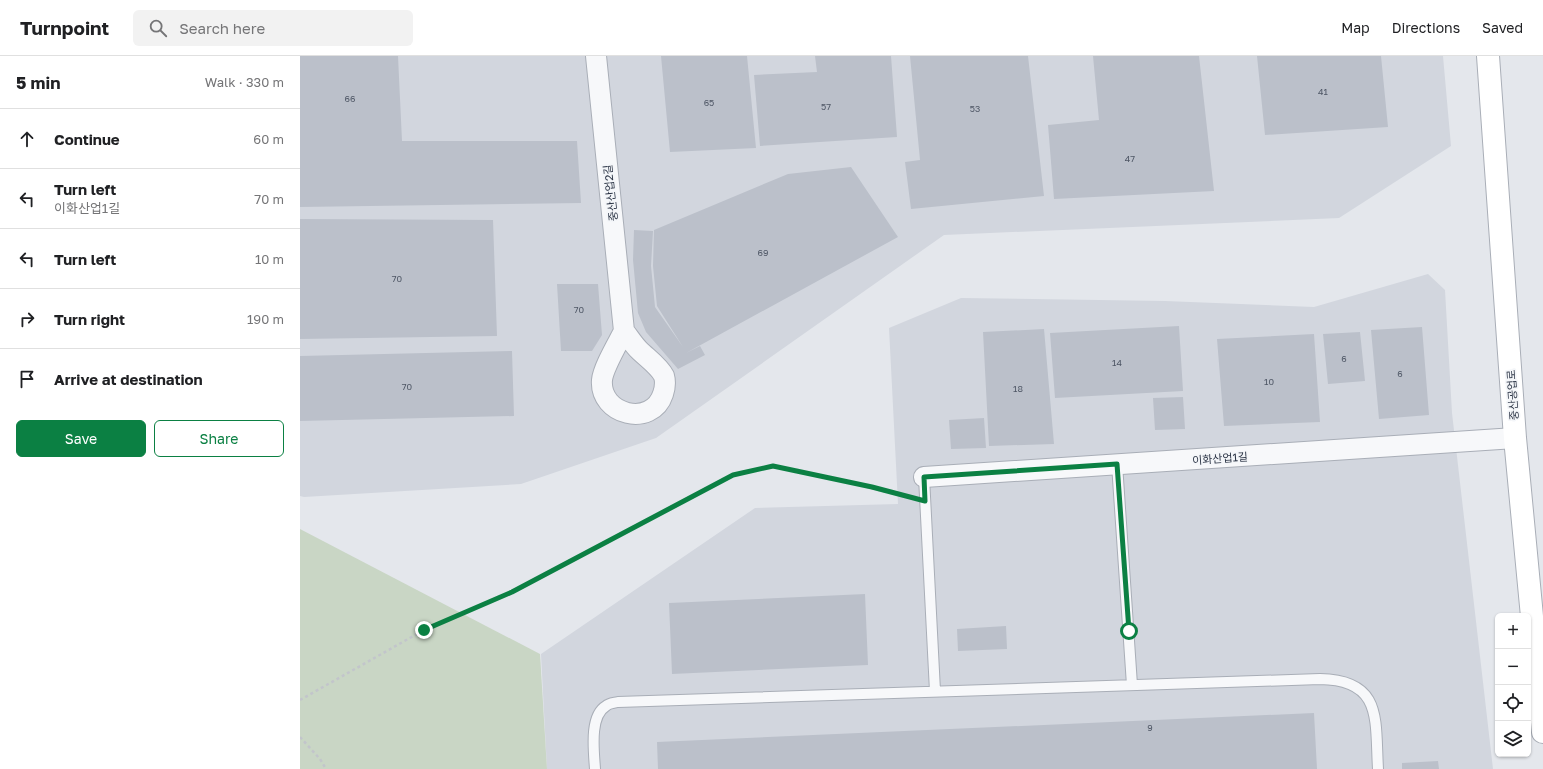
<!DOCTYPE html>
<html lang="en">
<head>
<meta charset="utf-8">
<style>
  :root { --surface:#fff; --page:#f2f2f2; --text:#202124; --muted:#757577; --line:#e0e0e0; --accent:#0b8043 }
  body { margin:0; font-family:"Golos Text","Noto Sans KR",sans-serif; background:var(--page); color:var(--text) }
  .controls { position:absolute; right:12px; bottom:12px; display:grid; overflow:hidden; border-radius:6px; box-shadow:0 1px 3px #0004 }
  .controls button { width:36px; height:36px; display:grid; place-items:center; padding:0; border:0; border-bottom:1px solid var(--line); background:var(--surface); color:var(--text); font:20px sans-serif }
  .stop { position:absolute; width:12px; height:12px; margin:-9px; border:3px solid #0b8043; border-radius:50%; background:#fff }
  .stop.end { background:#0b8043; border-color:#fff; box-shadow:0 1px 4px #0008 }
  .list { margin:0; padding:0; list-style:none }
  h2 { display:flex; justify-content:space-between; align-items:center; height:52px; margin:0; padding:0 16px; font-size:17px }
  h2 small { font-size:13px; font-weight:400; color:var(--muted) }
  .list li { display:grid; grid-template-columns:26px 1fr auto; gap:12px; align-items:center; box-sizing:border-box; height:60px; padding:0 16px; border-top:1px solid var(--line) }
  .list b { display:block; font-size:15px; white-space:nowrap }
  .list p { margin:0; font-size:13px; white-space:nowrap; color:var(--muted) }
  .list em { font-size:13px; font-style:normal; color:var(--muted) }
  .actions { display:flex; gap:8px; padding:12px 16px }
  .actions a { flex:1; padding:9px 0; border:1px solid var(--accent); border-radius:6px; text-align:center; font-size:14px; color:var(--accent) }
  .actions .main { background:var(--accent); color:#fff }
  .icon { flex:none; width:22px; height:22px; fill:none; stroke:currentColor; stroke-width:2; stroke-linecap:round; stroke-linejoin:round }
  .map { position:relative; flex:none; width:1243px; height:713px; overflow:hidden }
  header { display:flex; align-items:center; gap:24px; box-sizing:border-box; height:56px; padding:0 20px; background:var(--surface); border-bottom:1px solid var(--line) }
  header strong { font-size:19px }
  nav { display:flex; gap:22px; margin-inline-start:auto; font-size:14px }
  .search { width:280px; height:36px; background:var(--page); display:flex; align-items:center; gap:10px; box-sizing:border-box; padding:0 14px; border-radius:6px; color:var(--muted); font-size:15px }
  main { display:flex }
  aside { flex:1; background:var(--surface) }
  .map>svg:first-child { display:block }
  .built { fill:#d2d6de }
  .green { fill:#c9d6c5 }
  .building { fill:#bbc0ca }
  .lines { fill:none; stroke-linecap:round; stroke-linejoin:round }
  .lane-casing { stroke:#a9aeb7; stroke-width:12 }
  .street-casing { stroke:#a9aeb7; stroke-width:22 }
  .secondary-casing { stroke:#a9aeb7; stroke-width:24 }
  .path { stroke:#c2c5cb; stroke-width:2.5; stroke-dasharray:3 3; stroke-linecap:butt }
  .lane { stroke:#f7f8fa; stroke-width:10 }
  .street { stroke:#f7f8fa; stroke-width:20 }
  .secondary { stroke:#fff; stroke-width:22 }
  .route { stroke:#0b8043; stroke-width:5 }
  .labels { text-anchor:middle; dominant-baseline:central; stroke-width:3.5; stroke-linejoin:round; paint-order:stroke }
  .number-label { font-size:9px; fill:#4f5766 }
  .street-label { font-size:11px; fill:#2b3445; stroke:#f4f6f9 }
</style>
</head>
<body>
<header>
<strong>Turnpoint</strong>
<div class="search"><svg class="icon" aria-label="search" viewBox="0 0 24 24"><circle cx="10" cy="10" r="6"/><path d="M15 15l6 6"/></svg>Search here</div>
<nav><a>Map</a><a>Directions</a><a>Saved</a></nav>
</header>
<main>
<aside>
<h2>5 min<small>Walk · 330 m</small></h2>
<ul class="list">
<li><svg class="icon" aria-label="ahead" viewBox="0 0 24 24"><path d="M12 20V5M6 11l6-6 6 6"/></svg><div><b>Continue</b></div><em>60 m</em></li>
<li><svg class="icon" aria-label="left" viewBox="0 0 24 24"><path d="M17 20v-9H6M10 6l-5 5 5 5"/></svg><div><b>Turn left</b><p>이화산업1길</p></div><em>70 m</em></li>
<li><svg class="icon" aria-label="left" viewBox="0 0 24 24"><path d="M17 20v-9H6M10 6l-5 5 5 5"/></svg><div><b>Turn left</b></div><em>10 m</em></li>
<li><svg class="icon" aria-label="right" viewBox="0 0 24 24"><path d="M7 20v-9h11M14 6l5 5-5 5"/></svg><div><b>Turn right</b></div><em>190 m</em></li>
<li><svg class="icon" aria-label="arrive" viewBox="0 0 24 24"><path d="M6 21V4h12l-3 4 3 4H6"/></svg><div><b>Arrive at destination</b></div></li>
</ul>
<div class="actions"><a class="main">Save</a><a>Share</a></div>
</aside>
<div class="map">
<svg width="1243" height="713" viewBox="0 0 1243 713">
  <rect width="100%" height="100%" fill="#e4e7ec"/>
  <path class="built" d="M0 0H1143L1151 90 1039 162 644 179 356 382 221 428 4 441 0 440Z
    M1128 218 1145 234 1152 357 1193 713H247L241 598 455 452 598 448 589 272 661 242 865 245 1014 251Z"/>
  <path class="green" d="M0 473 240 598 247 713H0Z"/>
  <path class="building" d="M0 0H98L102 85H277L281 147 0 151Z
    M361 0H447L456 92 370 96Z
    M515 0H591L597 81 460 90 454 19 517 16Z
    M610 0H728L744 140 611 153 605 106 620 104Z
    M793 0H899L914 135 754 143 748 69 799 64Z
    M957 0H1081L1088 71 965 79Z
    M551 111 598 181 386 297 400 290 405 299 378 313 346 276 338 257 333 204 334 174 353 175 351 210 355 251 383 291 357 250 353 210 354 174 488 118Z
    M0 163 193 164 197 280 0 283Z
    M257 228H298L302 279 292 295H261Z
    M879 270 883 335 755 342 750 277Z
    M1122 271 1129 359 1079 363 1071 274Z
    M744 273 754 388 689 390 683 276Z
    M1060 276 1065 325 1028 328 1023 278Z
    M1014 278 1020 366 924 370 917 283Z
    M212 295 214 360 0 365V300Z
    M883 341 885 373 855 374 853 342Z
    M684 362 686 392 651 393 649 364Z
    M565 538 568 609 372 618 369 547Z
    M706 570 707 593 658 595 657 573Z
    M1014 657 1017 713H358L357 686Z
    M1138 705 1139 713H1102V707Z"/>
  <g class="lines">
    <defs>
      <path id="lane" d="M817 408 832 629
        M624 421 635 635
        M295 713C294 696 289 660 306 650 309 647 314 647 318 646L1020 623C1083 624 1075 664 1078 713"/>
      <path id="street" d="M296 0 324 275
        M324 275C329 281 333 288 339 294 347 302 359 310 364 320 366 327 365 332 363 338 352 372 299 359 302 324 303 312 318 287 324 275Z
        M624 421 1215 382"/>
      <path id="secondary" d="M1188 0 1215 382 1243 676"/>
    </defs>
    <use href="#lane" class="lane-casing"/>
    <use href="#street" class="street-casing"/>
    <use href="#secondary" class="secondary-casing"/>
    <path class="path" d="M0 644 124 574 212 536 433 419 473 410 519 419 611 442
      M0 681 20 703 26 713"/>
    <use href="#lane" class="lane"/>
    <use href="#street" class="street"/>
    <use href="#secondary" class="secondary"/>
  </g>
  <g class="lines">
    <path class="route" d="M124 574 212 536 433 419 473 410 572 431 625 445 624 421 817 408 829 575"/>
  </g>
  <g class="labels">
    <g class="number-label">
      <text x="1023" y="35">41</text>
      <text x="50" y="42">66</text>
      <text x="409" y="46">65</text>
      <text x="526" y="50">57</text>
      <text x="675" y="52">53</text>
      <text x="830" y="102">47</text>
      <text x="463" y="196">69</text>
      <text x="97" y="222">70</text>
      <text x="279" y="253">70</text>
      <text x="1044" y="302">6</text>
      <text x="817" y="306">14</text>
      <text x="1100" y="317">6</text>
      <text x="969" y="325">10</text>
      <text x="107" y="330">70</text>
      <text x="718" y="332">18</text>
      <text x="850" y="671">9</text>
    </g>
    <g class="street-label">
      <text transform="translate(310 137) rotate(-96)">중산산업2길</text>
      <text transform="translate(1212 339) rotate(-94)">중산공업로</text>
      <text transform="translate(920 402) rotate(-4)">이화산업1길</text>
    </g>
  </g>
</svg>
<div class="controls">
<button>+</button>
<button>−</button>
<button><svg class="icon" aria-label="locate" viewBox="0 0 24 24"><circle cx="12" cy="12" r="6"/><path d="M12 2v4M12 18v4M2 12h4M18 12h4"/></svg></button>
<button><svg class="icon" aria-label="layers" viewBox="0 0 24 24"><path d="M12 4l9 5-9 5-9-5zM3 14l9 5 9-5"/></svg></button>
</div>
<div class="stop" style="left:829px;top:575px"></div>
<div class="stop end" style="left:124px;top:574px"></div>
</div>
</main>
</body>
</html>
